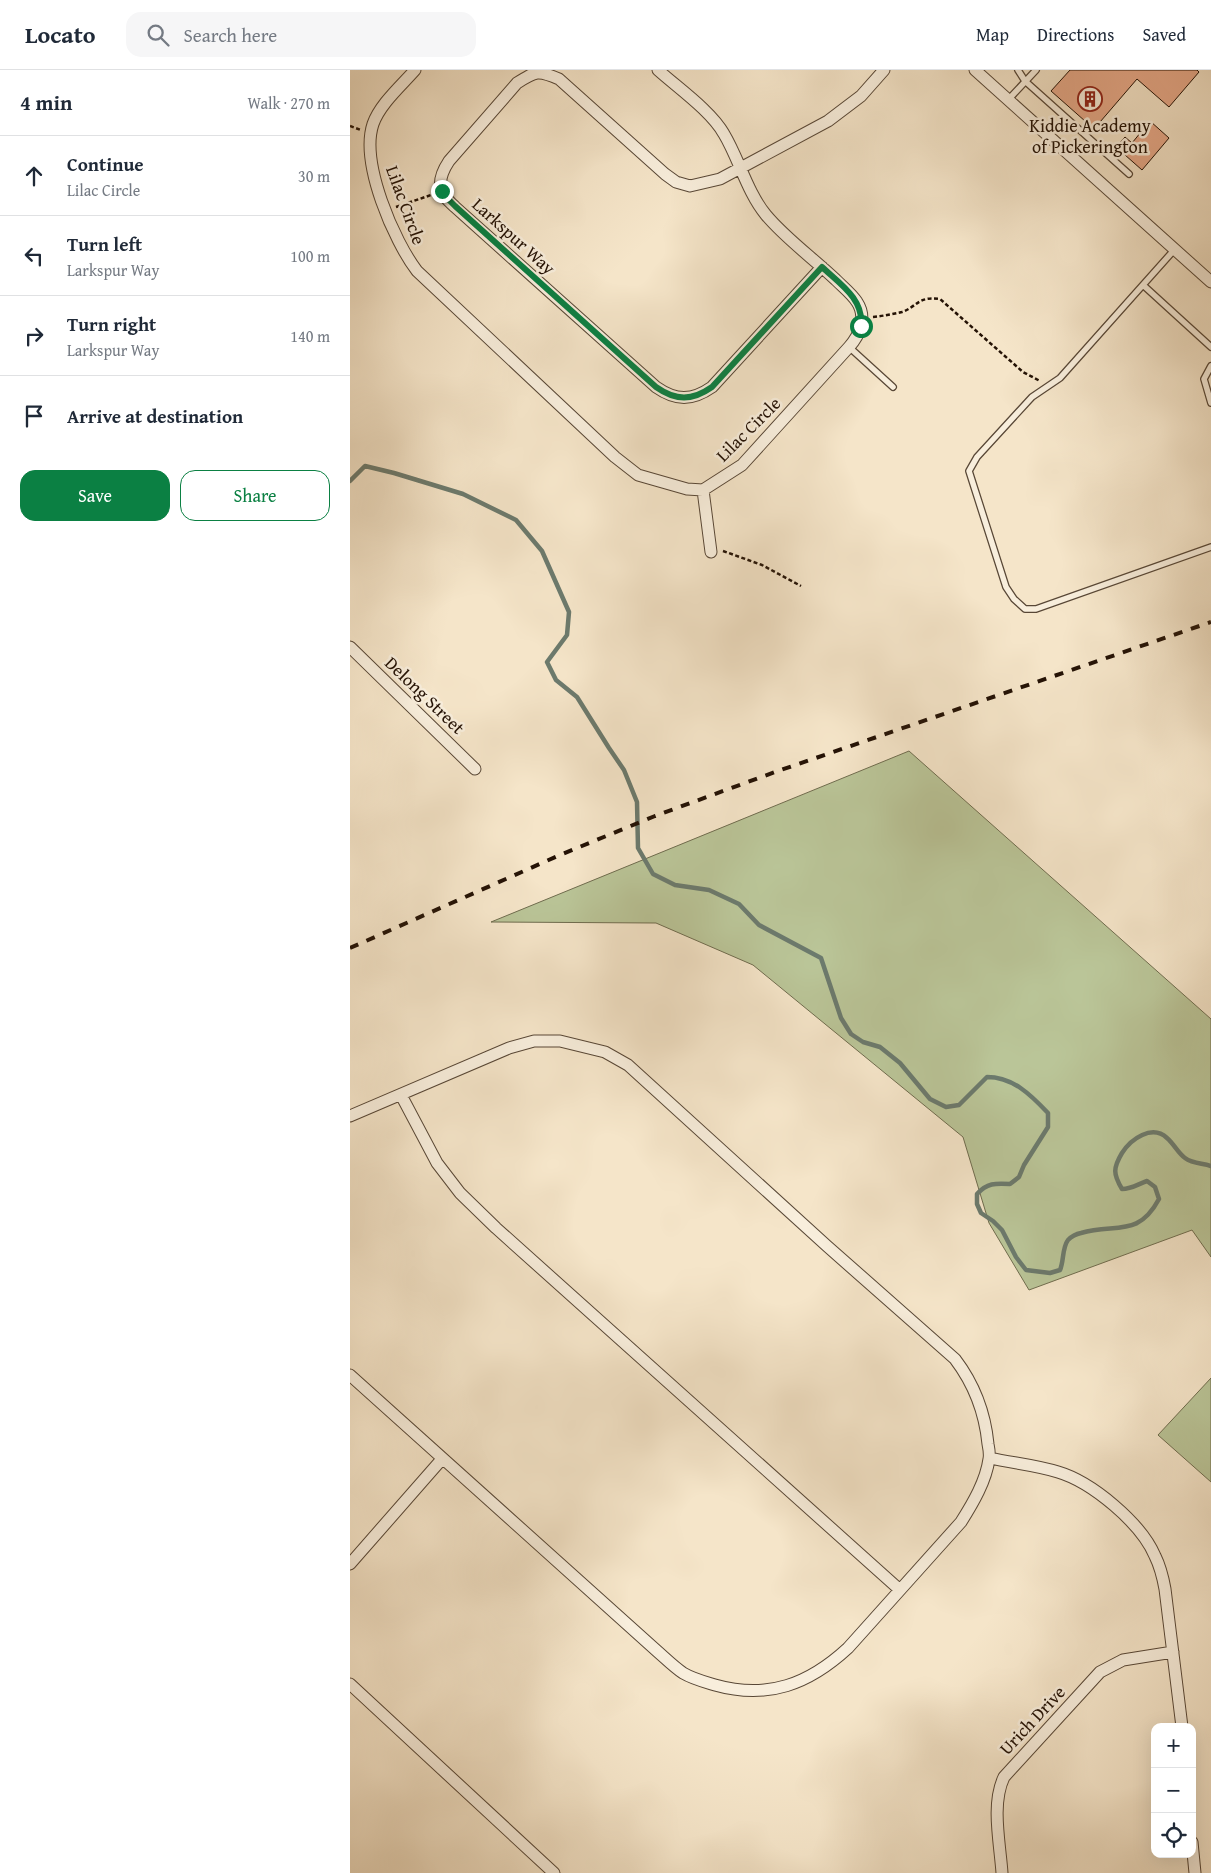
<!DOCTYPE html>
<html lang="en">
<head>
<meta charset="utf-8">
<style>
  :root { --surface:#fff; --page:#f6f6f7; --text:#1f2937; --muted:#747a83; --line:#e0e1e3; --accent:#0b8043 }
  body { margin:0; font-family:"Gentium Book Plus",serif; background:var(--page); color:var(--text) }
  .controls { position:absolute; right:15px; bottom:15px; display:grid; overflow:hidden; border-radius:10px; box-shadow:0 5px 20px #0002 }
  .controls button { width:45px; height:45px; display:grid; place-items:center; padding:0; border:0; border-bottom:1px solid var(--line); background:var(--surface); color:var(--text); font:25px sans-serif }
  .stop { position:absolute; width:15px; height:15px; margin:-11px; border:4px solid #0b8043; border-radius:50%; background:#fff }
  .stop.end { background:#0b8043; border-color:#fff; box-shadow:0 1px 5px #0008 }
  .list { margin:0; padding:0; list-style:none }
  h2 { display:flex; justify-content:space-between; align-items:center; height:65px; margin:0; padding:0 20px; font-size:21px }
  h2 small { font-size:16px; font-weight:400; color:var(--muted) }
  .list li { display:grid; grid-template-columns:32px 1fr auto; gap:15px; align-items:center; box-sizing:border-box; height:80px; padding:0 20px; border-top:1px solid var(--line) }
  .list b { display:block; font-size:19px; white-space:nowrap }
  .list p { margin:0; font-size:16px; white-space:nowrap; color:var(--muted) }
  .list em { font-size:16px; font-style:normal; color:var(--muted) }
  .actions { display:flex; gap:10px; padding:15px 20px }
  .actions a { flex:1; padding:11px 0; border:1px solid var(--accent); border-radius:15px; text-align:center; font-size:18px; color:var(--accent) }
  .actions .main { background:var(--accent); color:#fff }
  .icon { flex:none; width:28px; height:28px; fill:none; stroke:currentColor; stroke-width:2; stroke-linecap:round; stroke-linejoin:round }
  .map { position:relative; flex:none; width:861px; height:1803px; overflow:hidden }
  header { display:flex; align-items:center; gap:30px; box-sizing:border-box; height:70px; padding:0 25px; background:var(--surface); border-bottom:1px solid var(--line) }
  header strong { font-size:24px }
  nav { display:flex; gap:28px; margin-inline-start:auto; font-size:18px }
  .search { width:350px; height:45px; background:var(--page); display:flex; align-items:center; gap:12px; box-sizing:border-box; padding:0 18px; border-radius:15px; color:var(--muted); font-size:19px }
  main { display:flex }
  aside { flex:1; background:var(--surface) }
  .map>svg:first-child { display:block }
  .green { fill:#bac598; stroke:#6f6c4e }
  .lines { fill:none; stroke-linecap:round; stroke-linejoin:round }
  .stream { stroke:#6c7a6d; stroke-width:4.5 }
  .building { fill:#e6a989; stroke:#241205 }
  .service-casing { stroke:#584736; stroke-width:8 }
  .minor-casing { stroke:#584736; stroke-width:13 }
  .path { stroke:#241205; stroke-width:2.5; stroke-dasharray:4 2.5; stroke-linecap:butt }
  .service { stroke:#f8eedc; stroke-width:5.5 }
  .minor { stroke:#f8eedc; stroke-width:11 }
  .rail { stroke:#241205; stroke-width:4; stroke-dasharray:9 9; stroke-linecap:butt }
  .route { stroke:#0b8043; stroke-width:6 }
  .labels { text-anchor:middle; dominant-baseline:central; stroke-width:5; stroke-linejoin:round; paint-order:stroke }
  .poi-label { font-size:18px; fill:#241205; stroke:#f8eedc }
  .street-label { font-size:18px; fill:#241205; stroke:#f8eedc }
</style>
</head>
<body>
<header>
<strong>Locato</strong>
<div class="search"><svg class="icon" aria-label="search" viewBox="0 0 24 24"><circle cx="10" cy="10" r="6"/><path d="M15 15l6 6"/></svg>Search here</div>
<nav><a>Map</a><a>Directions</a><a>Saved</a></nav>
</header>
<main>
<aside>
<h2>4 min<small>Walk · 270 m</small></h2>
<ul class="list">
<li><svg class="icon" aria-label="ahead" viewBox="0 0 24 24"><path d="M12 20V5M6 11l6-6 6 6"/></svg><div><b>Continue</b><p>Lilac Circle</p></div><em>30 m</em></li>
<li><svg class="icon" aria-label="left" viewBox="0 0 24 24"><path d="M17 20v-9H6M10 6l-5 5 5 5"/></svg><div><b>Turn left</b><p>Larkspur Way</p></div><em>100 m</em></li>
<li><svg class="icon" aria-label="right" viewBox="0 0 24 24"><path d="M7 20v-9h11M14 6l5 5-5 5"/></svg><div><b>Turn right</b><p>Larkspur Way</p></div><em>140 m</em></li>
<li><svg class="icon" aria-label="arrive" viewBox="0 0 24 24"><path d="M6 21V4h12l-3 4 3 4H6"/></svg><div><b>Arrive at destination</b></div></li>
</ul>
<div class="actions"><a class="main">Save</a><a>Share</a></div>
</aside>
<div class="map">
<svg width="861" height="1803" viewBox="0 0 861 1803">
  <rect width="100%" height="100%" fill="#f5e5c9"/>
  <filter id="stains"><feTurbulence type="fractalNoise" baseFrequency=".004" numOctaves="4"/><feColorMatrix values="0 0 0 0 .2 0 0 0 0 .09 0 0 0 0 .02 0 0 0 .5 -.17"/></filter>
  <radialGradient id="worn" r=".72"><stop offset=".6" stop-color="#630" stop-opacity="0"/><stop offset="1" stop-color="#630" stop-opacity=".3"/></radialGradient>
  <path class="green" d="M559 681 861 949V1187L842 1160 679 1220 639 1153 613 1067 403 895 306 853 141 852Z
    M861 1308V1412L808 1365Z"/>
  <g class="lines">
    <path class="stream" d="M0 411 15 396 44 403 113 424 166 450 192 481 219 542 217 565 197 592 206 610 227 627 259 678 274 700 287 732 288 778 303 804 325 815 359 820 389 834 409 855 471 888 491 948 501 964 513 972 530 977 550 993 580 1029 596 1037 609 1035 637 1007C663 1007 681 1025 698 1043V1057L674 1095 669 1107 660 1114C645 1113 637 1113 627 1124V1134L631 1143 643 1151 652 1160 666 1187 676 1200 700 1203 710 1200C714 1191 712 1178 718 1170 722 1166 726 1164 731 1163 766 1153 788 1168 809 1129L805 1117 797 1111C788 1114 782 1119 772 1119 763 1104 763 1098 772 1083 781 1069 802 1054 817 1068 824 1074 828 1083 835 1088 843 1094 852 1093 861 1096"/>
  </g>
  <path class="building" d="M720 0H847L849 2 819 37 787 9 744 59 701 21Z
    M800 51 819 68 792 100 766 77 775 67 782 73Z"/>
  <g class="lines">
    <defs>
      <path id="service" d="M668 0 675 11 779 104
        M658 30 686 0
        M825 179 710 308 682 327 627 387 619 401 656 517 664 529 675 539H686L861 477
        M793 215 861 277
        M499 277 543 317
        M861 296 854 309 861 333"/>
      <path id="minor" d="M65 0C51 16 30 34 23 54 10 93 44 171 67 201L265 387 288 405 337 419 353 420 392 395 499 277C510 265 517 247 507 232 502 224 493 217 486 210 463 188 436 169 416 145 397 122 389 89 374 64 361 41 328 18 308 0
        M625 0 861 212
        M472 197 362 317C342 331 326 331 306 317L105 137C101 133 95 128 93 124 87 113 93 100 99 91L167 13C186 1 188 0 209 9L315 104 326 112 340 116 370 109 478 51 511 26 534 0
        M353 420 361 482
        M0 577 125 699
        M51 1025 87 1093 110 1123 146 1158 550 1520
        M0 1046 159 978 184 971H210L255 982 278 995 477 1176 605 1289C624 1314 635 1343 638 1374 639 1379 640 1384 639 1389 636 1411 623 1433 611 1452L498 1578C459 1614 418 1630 365 1615 355 1612 343 1609 333 1603 324 1597 315 1588 307 1581L0 1305
        M640 1388C662 1393 686 1395 708 1402 742 1412 791 1453 805 1486 810 1496 813 1508 815 1519L832 1657
        M0 1494 92 1389
        M0 1614 204 1803
        M842 1772 845 1803
        M652 1803C650 1773 641 1734 654 1707L750 1602 773 1590 823 1582"/>
    </defs>
    <use href="#service" class="service-casing"/>
    <use href="#minor" class="minor-casing"/>
    <path class="path" d="M0 56 11 60
      M46 137 81 125
      M523 247C533 246 543 244 552 242 568 236 568 226 590 229L673 302 690 311
      M373 481 412 495 451 516"/>
    <use href="#service" class="service"/>
    <use href="#minor" class="minor"/>
    <path class="rail" d="M0 878 210 785 305 746 425 702 861 552"/>
  </g>
  <g class="lines">
    <path class="route" d="M92 121 93 124 105 136 306 317C326 331 342 331 362 317L472 197C490 214 514 229 511 256"/>
  </g>
  <defs>
    <symbol id="building-ring" viewBox="-11 -11 22 22"><circle r="9.5" fill="#f8eedc" stroke="#8f2418" stroke-width="1.5"/><path d="M-4-6H4V6H1V3H-1V6H-4ZM-2.5-4.3h1.7v1.8h-1.7ZM.8-4.3h1.7v1.8H.8ZM-2.5-1h1.7V.8h-1.7ZM.8-1h1.7V.8H.8Z" fill="#8f2418"/></symbol>
  </defs>
  <g fill-rule="evenodd">
    <use href="#building-ring" x="726" y="15" width="28" height="28"/>
  </g>
  <g class="labels">
    <g class="poi-label">
      <text x="740" y="55">Kiddie Academy<tspan x="740" dy="21">of Pickerington</tspan></text>
    </g>
    <g class="street-label">
      <text transform="translate(56 135) rotate(70)">Lilac Circle</text>
      <text transform="translate(164 166) rotate(42)">Larkspur Way</text>
      <text transform="translate(398 359) rotate(-45)">Lilac Circle</text>
      <text transform="translate(75 625) rotate(44)">Delong Street</text>
      <text transform="translate(682 1650) rotate(-47)">Urich Drive</text>
    </g>
  </g>
  <rect width="100%" height="100%" filter="url(#stains)"/>
  <rect width="100%" height="100%" fill="url(#worn)"/>
</svg>
<div class="controls">
<button>+</button>
<button>−</button>
<button><svg class="icon" aria-label="locate" viewBox="0 0 24 24"><circle cx="12" cy="12" r="6"/><path d="M12 2v4M12 18v4M2 12h4M18 12h4"/></svg></button>
</div>
<div class="stop" style="left:511px;top:256px"></div>
<div class="stop end" style="left:92px;top:121px"></div>
</div>
</main>
</body>
</html>
